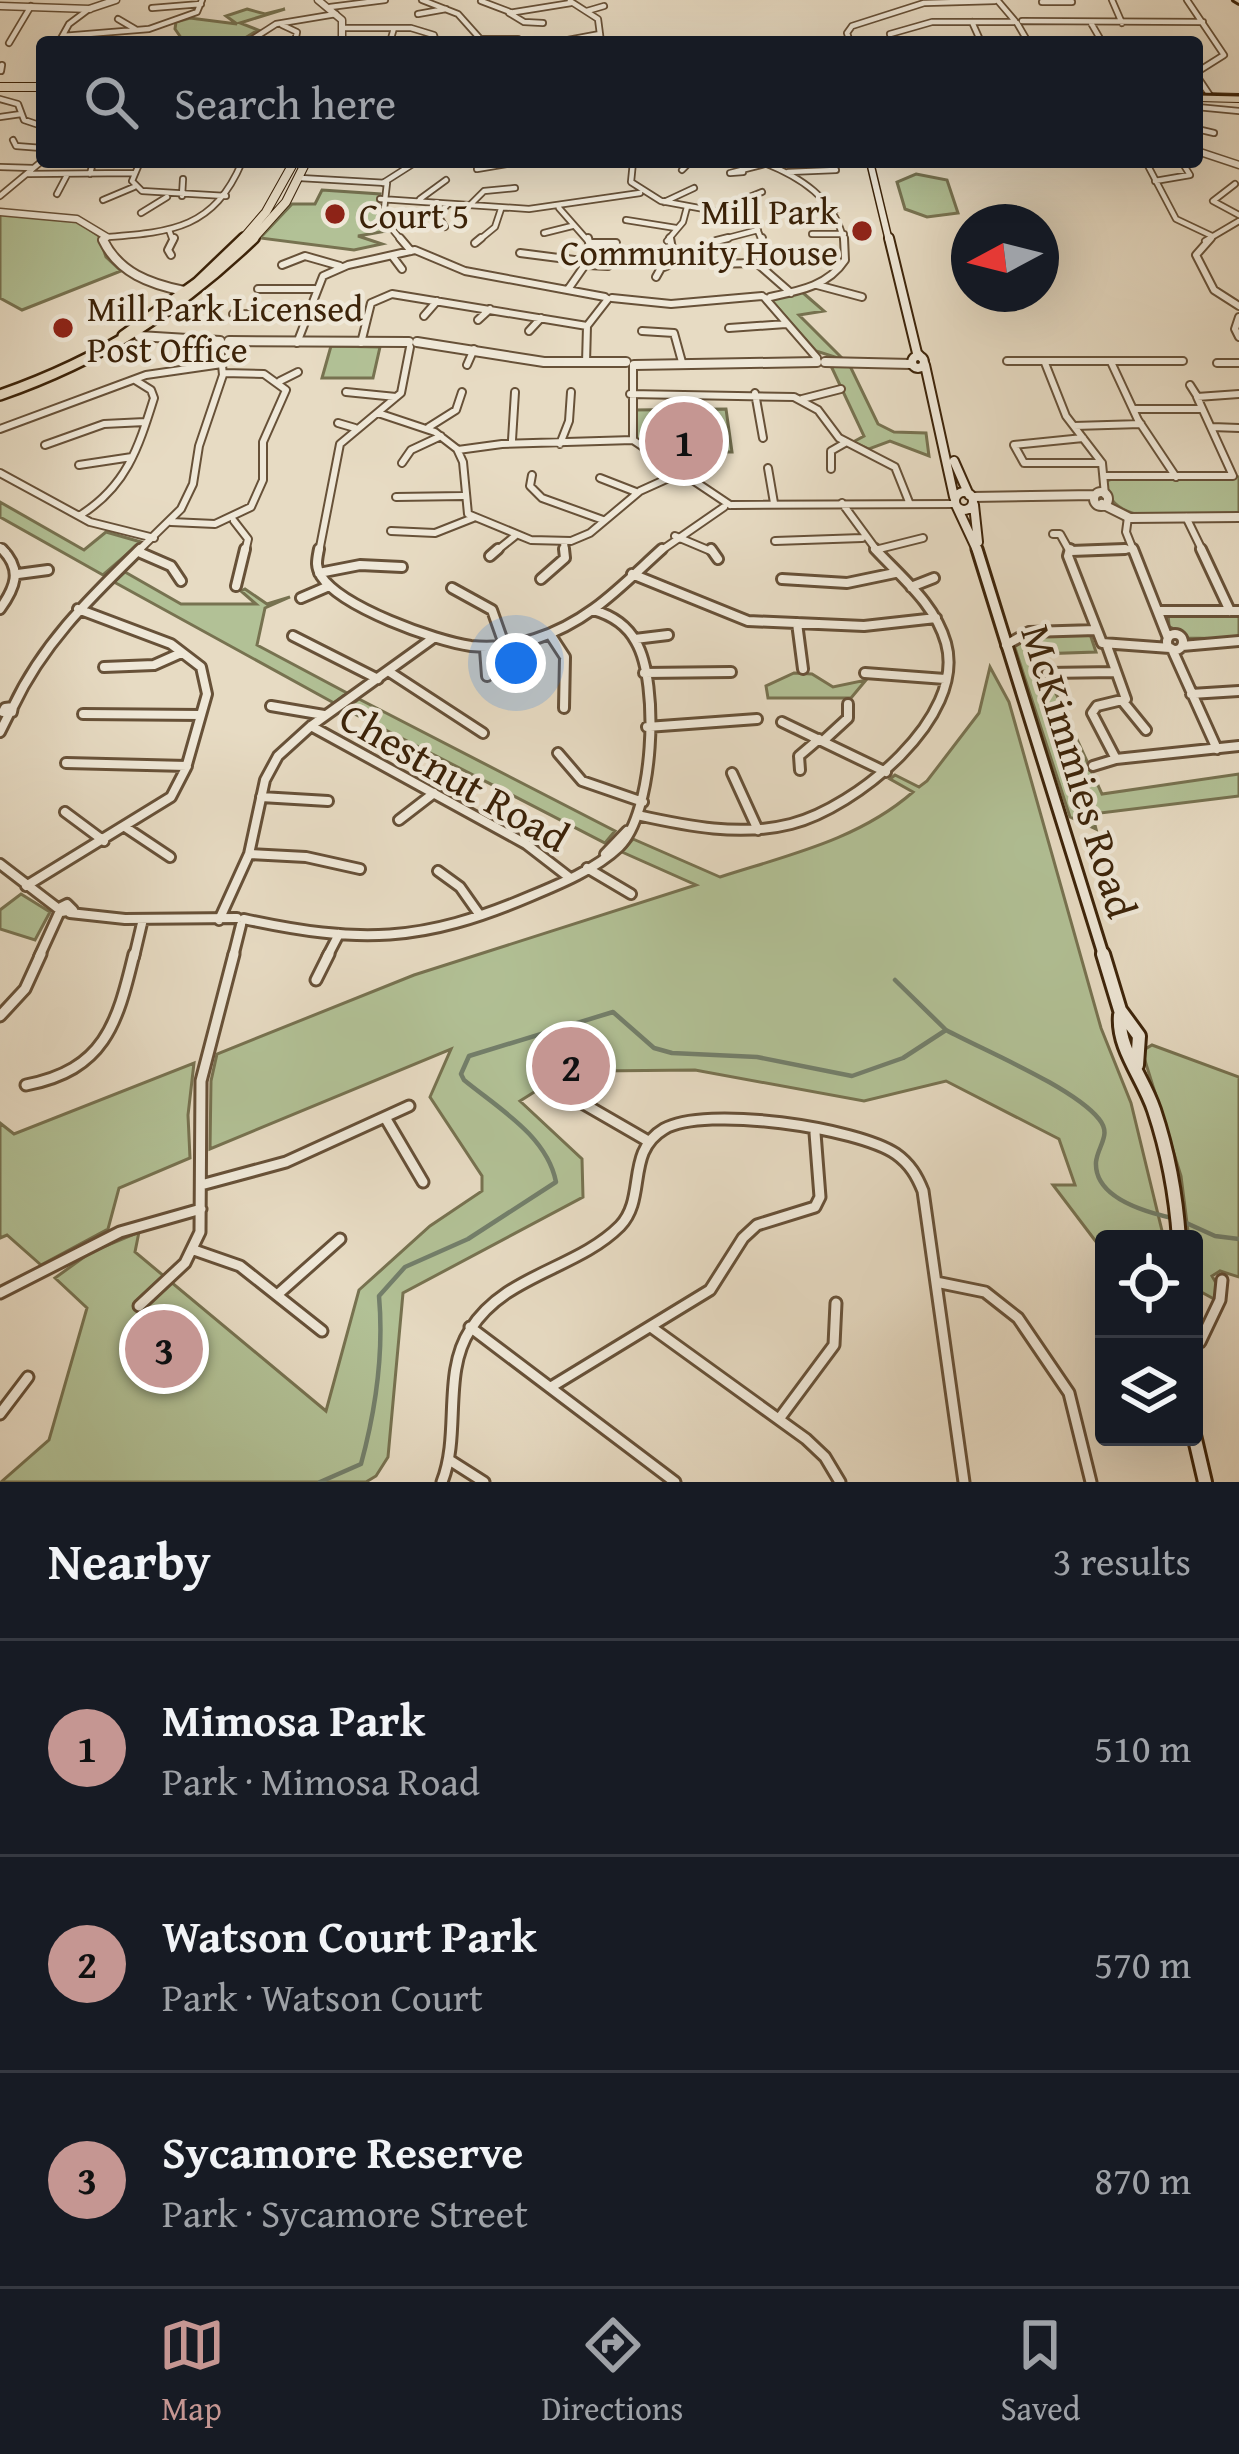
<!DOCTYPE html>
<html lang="en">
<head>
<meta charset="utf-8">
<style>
  :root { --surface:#171b24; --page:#242831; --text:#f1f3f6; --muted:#9ea1a6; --line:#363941; --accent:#c59692 }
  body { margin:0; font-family:"Gentium Book Plus",serif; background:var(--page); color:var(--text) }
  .controls { position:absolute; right:36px; bottom:36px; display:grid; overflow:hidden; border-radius:12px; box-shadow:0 12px 48px #0002 }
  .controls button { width:108px; height:108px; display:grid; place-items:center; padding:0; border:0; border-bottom:3px solid var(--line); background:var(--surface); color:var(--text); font:60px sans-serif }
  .compass { position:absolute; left:951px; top:204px; width:108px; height:108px; border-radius:50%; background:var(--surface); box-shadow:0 12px 48px #0002; rotate:263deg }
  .you { position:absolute; left:516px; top:663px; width:42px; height:42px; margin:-30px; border:9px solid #fff; border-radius:50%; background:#1a73e8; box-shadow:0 0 0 18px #1a73e833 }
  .badge { display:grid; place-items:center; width:78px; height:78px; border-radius:50%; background:var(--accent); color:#111; font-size:39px; font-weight:700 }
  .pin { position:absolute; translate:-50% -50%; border:6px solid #fff; box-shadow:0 3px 12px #0006 }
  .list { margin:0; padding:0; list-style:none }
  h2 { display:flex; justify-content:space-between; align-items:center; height:156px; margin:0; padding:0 48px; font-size:51px }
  h2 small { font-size:39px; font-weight:400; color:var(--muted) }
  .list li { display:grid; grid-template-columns:78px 1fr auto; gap:36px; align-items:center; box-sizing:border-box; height:216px; padding:0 48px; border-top:3px solid var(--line) }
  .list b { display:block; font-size:45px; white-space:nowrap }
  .list p { margin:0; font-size:39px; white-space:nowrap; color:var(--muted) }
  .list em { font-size:39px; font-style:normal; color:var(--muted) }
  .icon { flex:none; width:66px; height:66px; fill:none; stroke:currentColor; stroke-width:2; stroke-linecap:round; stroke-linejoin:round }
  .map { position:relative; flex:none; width:1239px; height:1482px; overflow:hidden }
  .search { position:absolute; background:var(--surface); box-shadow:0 12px 48px #0002; left:36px; right:36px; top:36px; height:132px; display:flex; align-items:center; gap:30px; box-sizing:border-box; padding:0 42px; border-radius:12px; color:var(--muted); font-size:45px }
  .sheet { height:804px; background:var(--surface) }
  nav { display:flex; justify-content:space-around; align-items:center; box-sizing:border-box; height:168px; border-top:3px solid var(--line); background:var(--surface); font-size:33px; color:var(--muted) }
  nav a { display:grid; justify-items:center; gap:6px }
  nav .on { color:var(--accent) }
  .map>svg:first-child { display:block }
  .green { fill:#b2c196; stroke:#777250; stroke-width:3 }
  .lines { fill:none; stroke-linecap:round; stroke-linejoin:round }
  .stream { stroke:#737f6b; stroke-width:4.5 }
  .minor-far3-casing { stroke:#675138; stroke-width:8 }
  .minor-far2-casing { stroke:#675138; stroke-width:10 }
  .minor-far1-casing { stroke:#675138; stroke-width:14 }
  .minor-casing { stroke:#675138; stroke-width:15 }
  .tertiary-far1-casing { stroke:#675138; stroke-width:9 }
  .tertiary-casing { stroke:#675138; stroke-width:12 }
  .secondary-far3-casing { stroke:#3c2309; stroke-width:9 }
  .secondary-far2-casing { stroke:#3c2309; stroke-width:12 }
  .secondary-far1-casing { stroke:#3c2309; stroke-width:15 }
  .secondary-casing { stroke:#3c2309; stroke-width:18 }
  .primary-far1-casing { stroke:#3c2309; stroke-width:10 }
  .primary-casing { stroke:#3c2309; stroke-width:14 }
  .trunk-casing { stroke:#3c2309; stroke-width:10 }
  .motorway-casing { stroke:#3c2309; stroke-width:6 }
  .minor-far3 { stroke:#efe8d8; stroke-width:4.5 }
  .minor-far2 { stroke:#efe8d8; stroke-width:6 }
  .minor-far1 { stroke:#efe8d8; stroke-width:8 }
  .minor { stroke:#efe8d8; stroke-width:9 }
  .tertiary-far1 { stroke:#efe8d8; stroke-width:6 }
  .tertiary { stroke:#efe8d8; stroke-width:8 }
  .secondary-far3 { stroke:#efe8d8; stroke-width:6 }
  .secondary-far2 { stroke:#efe8d8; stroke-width:8 }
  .secondary-far1 { stroke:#efe8d8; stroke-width:9 }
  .secondary { stroke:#efe8d8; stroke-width:12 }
  .primary-far1 { stroke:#e7dbc3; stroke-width:8 }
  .primary { stroke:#e7dbc3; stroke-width:9 }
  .trunk { stroke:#e7dbc3; stroke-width:8 }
  .motorway { fill:#e7dbc3; fill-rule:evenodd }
  .tram { stroke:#3c2309; stroke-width:3 }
  .poi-dot { fill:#8f2418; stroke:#efe8d8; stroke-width:4.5 }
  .labels { text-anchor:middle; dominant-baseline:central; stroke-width:9; stroke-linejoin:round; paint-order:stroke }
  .far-poi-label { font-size:36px; fill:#3c2309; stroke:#efe8d8; text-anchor:start }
  .street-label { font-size:42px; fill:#3c2309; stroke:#efe8d8 }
</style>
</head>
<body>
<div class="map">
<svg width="1239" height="1482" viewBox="0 0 1239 1482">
  <rect width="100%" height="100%" fill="#e7dbc3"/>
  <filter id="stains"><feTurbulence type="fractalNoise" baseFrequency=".00167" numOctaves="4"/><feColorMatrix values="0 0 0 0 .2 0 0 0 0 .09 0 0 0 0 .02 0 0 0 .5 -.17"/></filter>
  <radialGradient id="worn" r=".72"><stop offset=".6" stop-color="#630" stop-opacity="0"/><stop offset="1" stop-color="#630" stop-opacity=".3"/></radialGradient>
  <path class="green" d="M247 9 265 14 285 9 240 23 258 30 245 38 184 42 175 29 176 22 190 18 237 24 226 16Z
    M916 174 947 180 958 213 927 217 905 209 897 182Z
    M322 190 380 194 378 215 387 231 358 236 382 244 354 250 260 238 292 204H315Z
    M0 213 76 220 99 236 106 257 121 271 22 310 0 298Z
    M802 292 824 311 799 315 844 360 816 351 771 300Z
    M331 346 380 347 373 378H322Z
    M831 366H850L878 424 894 432 926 433 929 456 890 441 869 449 853 442 864 436Z
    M726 409 732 452H724L695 476 653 455 635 439 633 410Z
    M1235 476 1239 477V514C1200 515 1106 533 1106 481L1112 479Z
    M0 502 84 550 106 532 141 542 103 575 0 517Z
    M125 572 181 604H256L241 591 245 589 267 604 290 597 265 608 257 645 347 693 334 703 114 582Z
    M1168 613H1239V639L1186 638 1169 626Z
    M1033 633 1090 634 1096 652 1038 654 1102 794 1239 774V796L1092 814 1096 829 1070 817 1014 645Z
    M990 667 1009 702 1101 1028 1131 1103 1164 1239H1104V1278L1097 1243 1053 1185H1075L1059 1139 946 1081 864 1101 695 1070 596 1071 599 1097 591 1093 581 1072H566L520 1101 582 1159 583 1197 403 1293 388 1457 376 1476 366 1482H1L49 1440 87 1308 55 1278 91 1252 139 1232 135 1252 326 1411 359 1290 430 1226 482 1191V1176L430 1097 451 1049 210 1149 211 1081 217 1054 414 975 696 885 622 852 633 839 720 877C788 855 858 840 913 792L890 779 895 775 919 787 927 781 979 713Z
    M794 673 812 674 833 687 866 680 851 698H768L766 686Z
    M359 699 615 831 605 843 345 709Z
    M21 894 50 912 35 940 0 929V910Z
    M1152 1045 1239 1077V1277L1220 1271 1212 1276 1219 1288 1214 1299 1194 1288V1239H1189L1181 1176 1142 1051Z
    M194 1063 188 1115 190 1158 119 1188 108 1229 41 1265 7 1235 0 1238V1123L14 1134Z"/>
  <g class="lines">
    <path class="stream" d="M895 980 945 1029
      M1182 1221 1215 1236 1239 1239
      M320 1482 361 1464C376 1409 384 1353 379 1296L405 1267 468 1239 556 1182C547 1136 498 1108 464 1080L461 1074 469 1056 613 1012 654 1048 672 1053 757 1057 852 1076 903 1058 946 1030C985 1051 1073 1087 1099 1119 1112 1135 1098 1145 1096 1162 1094 1198 1145 1212 1172 1218"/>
    <defs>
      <path id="minor-far3" d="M422 0 458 14 483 42
        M1112 0 1122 23
        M1187 0 1224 55 1197 72
        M481 1 510 12
        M570 1 598 19 601 42
        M998 1 1015 21
        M1042 2H1072
        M925 3 995 1
        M330 7 385 0
        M152 8 201 4
        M587 11 604 6
        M418 14 446 9
        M118 19 135 29
        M1022 21 1203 22
        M972 22 981 42
        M543 23 524 22 509 13 571 3
        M1017 23 1028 42
        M1091 23 1102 42
        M282 25 297 32 295 42
        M345 28H411L434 35 436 42
        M63 36 149 29 197 12 202 0
        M483 39H518
        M59 42 69 24 89 9
        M248 42 276 24 336 14
        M390 42 394 28
        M557 42 600 34
        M850 42 847 33 852 26 924 3
        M892 42 890 34 932 22H1014
        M9 43 31 6
        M1 71 2 65
        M1197 76 1211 97
        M0 99 18 104 24 120 42 126
        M1197 107 1239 111
        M0 117 21 114
        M1197 129 1214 133
        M13 140 16 146 42 148
        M140 162 132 181 142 191 226 196
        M633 162 631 182 661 201 742 216 755 224 762 241
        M762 162C801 177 834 198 844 241
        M1146 162 1176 219 1212 236
        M241 164H293
        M0 167 33 168
        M477 169 518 162
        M682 170 690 162
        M743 172 730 173 765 164
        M788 172 836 170
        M28 174 134 173
        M90 174 93 162
        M300 178 387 183 383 218 402 241
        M1155 181 1190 175 1185 167
        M383 183 416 162
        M1235 184 1213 201 1239 215
        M57 194 67 175
        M0 196 42 161
        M182 196 183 179
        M380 199 529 209 640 193
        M420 199 446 180
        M103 200 134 187
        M664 202 694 188
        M470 205 484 191 515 188
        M559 208 588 241
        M720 209 762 192
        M789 209 835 210
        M141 213 167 197
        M626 220 676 228
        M445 227 438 215 448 204
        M169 230 173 241
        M544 233 572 226
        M812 234H844
        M108 237C173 232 214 228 242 162
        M478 241 495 227 501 209
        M667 241 683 222 687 207
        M716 241 758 230
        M1205 241 1239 221"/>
      <path id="minor-far2" d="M400 238 411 251
        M670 238 673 254 703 264 758 263
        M762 238 759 265 791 293
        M1211 238 1196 255 1214 290 1239 306
        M716 241 728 238
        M475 243 481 238
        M590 243H616
        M520 253 590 262
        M759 253 793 256
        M171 255 168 250 174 238
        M393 257 402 269
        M282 265 305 256 340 266
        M588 265 608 266
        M656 277 661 268 681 260
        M817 285 862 297
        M569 288 592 255 588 238
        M258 289H315
        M770 297C799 291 828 286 845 260L844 238
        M612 298 671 304 762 296
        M765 298 817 358
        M233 314 307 315
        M424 316 437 301
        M1239 317 1235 329 1239 337
        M478 320 490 309
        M729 328 786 324
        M529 331 541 318
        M642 331 674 333 682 362
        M297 343 323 276 348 265 415 250 465 271 605 297
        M361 343 371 303 392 294 587 326
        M1007 361H1183
        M1111 362 1138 420 1176 477
        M586 363 587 326 608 299
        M1045 363 1066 416 1102 463 1105 495
        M1217 363H1239
        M467 365 474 349
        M633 365V440L730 505
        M280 381 298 372
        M1190 385 1197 396
        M346 392 396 397
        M755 393 763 438
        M630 394 794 397 818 410 839 438 895 467 909 502
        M802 399 841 389
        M1133 409H1202
        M378 413 435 432 457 449 463 462 468 514 531 540 571 541 590 533 640 491 682 472
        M338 423 355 428
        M1074 426 1141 424
        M429 427 456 410 462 392
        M1212 427 1239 428
        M0 429 146 375 222 364
        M1083 438 1014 445 1024 463H1102
        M512 440 515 392
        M560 444 569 421 571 392
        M45 445 104 424 145 422
        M458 450 502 444 633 440
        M402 463 411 450 441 436
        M79 465 132 457
        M768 468 774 503
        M831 469V451L845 443
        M0 473 90 522 154 538
        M532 475 530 486 542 498 603 520
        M1104 476H1233L1197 397 1239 394
        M600 478 636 492
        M396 497 463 496
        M842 503 878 552
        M732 505 954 504
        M79 516C126 487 138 449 154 398L151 390 135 380
        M1128 517 1126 532 1134 552
        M1186 517 1203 552
        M234 521 248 539 245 552
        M171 522 215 524 251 507 263 480V442L286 390 264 374 223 373
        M391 531 435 533 473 518
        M1053 534H1060L1070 552
        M675 536 713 552
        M775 541 862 538
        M564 542 565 552
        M0 547 6 552
        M875 550 923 538
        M1071 551 1133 549
        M137 552 181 509 193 484 199 446 223 375 220 345
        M319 552 340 444 401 393 410 347
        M495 552 515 536
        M659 552 724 507"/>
      <path id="minor-far1" d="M319 549C317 560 315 566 321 576 341 607 435 641 471 646 492 648 514 646 535 639 589 622 621 586 662 549
        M711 549 718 559
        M1070 549 1068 556 1102 643 1170 648
        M1133 549 1168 638
        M1201 549 1230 611
        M1071 551 1125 549
        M141 553 171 566 181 581
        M490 556 498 549
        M319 573 360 565 402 567
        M18 574 48 570
        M632 574 748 621 864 626 936 618
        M541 579 565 558 564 549
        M782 579 847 583 895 573
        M236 586 245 549
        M911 587 934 578
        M452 588 492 610 505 647
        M301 598 329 586
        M0 609C15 588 23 570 2 549
        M1160 611H1239
        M797 623 803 669
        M550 634 565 657 564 708
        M1167 642a8 8 0 1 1 16 0a8 8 0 1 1-16 0Z
        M293 636 378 679
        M635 639 668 635
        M1006 645 1029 632 1096 630
        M1107 646 1126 699 1097 706 1092 713 1116 759 1239 746
        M1182 646 1239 641
        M485 649 487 676
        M1172 649 1217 749
        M104 667 154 665 181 653
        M388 671 483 733
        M644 673 731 672
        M865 673 945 679
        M1047 673 1116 672
        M1191 694 1239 691
        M1124 703 1146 730
        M271 706 324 715
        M13 707C43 643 90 598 140 549
        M13 707 12 712H3L5 708Z
        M83 714 201 715
        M782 722 886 772
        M311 726 526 844 570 878
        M647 727 757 719
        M0 732 9 714
        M823 741 848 718V704
        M558 753 582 781 643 802
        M66 763 187 766
        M1093 766 1116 759
        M800 770 799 756 819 739
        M732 773 758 830
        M261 797 328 801
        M65 812 104 841
        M637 815C687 826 740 837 791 824 855 808 967 718 946 643 935 604 902 578 875 549
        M399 820 434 793
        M125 827 170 857
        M249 854 306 857 360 869
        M605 854 627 831
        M0 864 60 910
        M587 868 631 894
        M438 871 460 887 479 914
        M26 886 171 797 186 768 207 694 201 667 171 644 78 609
        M67 904 73 910 61 912V907Z
        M70 913 125 919 237 918
        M244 919C360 944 421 943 531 896 560 884 596 869 619 847 654 813 660 683 636 642 627 625 611 615 593 610
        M219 920 249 854 265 780 278 756 311 726 432 639
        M39 957 60 911
        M134 957 143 919
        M233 957 241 925
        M327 957 339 934"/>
      <path id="minor" d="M316 980 329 954
        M0 1016 25 989 41 954
        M26 1085C104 1070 117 1025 134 954
        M584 1104 648 1141
        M386 1119 423 1182
        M201 1185 286 1162 409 1106
        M194 1250 240 1266 322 1331
        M936 1282 985 1292 1018 1318 1069 1393 1091 1482
        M0 1293 120 1232 201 1209
        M277 1295 340 1239
        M139 1306 185 1263 200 1232 201 1081 234 954
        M470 1327 675 1482
        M651 1327 806 1439 825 1457 840 1482
        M1194 1344 1200 1342 1220 1300 1222 1280
        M551 1387 710 1290 743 1238 757 1225 815 1207 820 1197 815 1133
        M0 1414 28 1377
        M779 1419 834 1345 836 1303
        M451 1461 484 1482
        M442 1482C461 1434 442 1373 470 1330 505 1274 576 1270 620 1226 647 1198 625 1152 664 1129 705 1105 858 1128 896 1154 910 1164 917 1176 923 1191L964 1482"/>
      <path id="tertiary-far1" d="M318 0 342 20V42
        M0 6 90 9
        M89 9 116 0
        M1197 151 1239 165
        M0 212 77 219 107 237"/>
      <path id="tertiary" d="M103 240C119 273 150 284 184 291
        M139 336 220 341
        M229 341 409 342
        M417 342 544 362H626
        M825 362 911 364
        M634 365 817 362
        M1094 499a7 7 0 1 1 14 0a7 7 0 1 1-14 0Z
        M972 497 1094 495
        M1102 504 1130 518 1239 517"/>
      <path id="secondary-far3" d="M870 162 889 241"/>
      <path id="secondary-far2" d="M889 238 917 353 923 359
        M912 362a6 6 0 1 1 12 0a6 6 0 1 1-12 0Z
        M925 365 954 497
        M954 461 969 495
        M955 501a9 9 0 1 1 18 0a9 9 0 1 1-18 0Z
        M956 505 978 552
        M974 505 978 542"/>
      <path id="secondary-far1" d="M977 549 1104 957"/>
      <path id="secondary" d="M1103 954 1120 1010 1139 1036 1137 1065
        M1120 1015C1117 1048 1143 1077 1154 1110 1168 1152 1176 1195 1179 1239
        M1194 1435 1205 1482"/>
      <path id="primary-far1" d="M241 241 266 212 294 162
        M251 241 286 202 306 162"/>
      <path id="primary" d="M123 336 197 283 244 238
        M0 395C100 360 178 311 254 238"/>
      <path id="trunk" d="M0 87H42
        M1197 97 1239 98"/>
      <path id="motorway" d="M1234 0H1239V3Z"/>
    </defs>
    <use href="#minor-far3" class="minor-far3-casing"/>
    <use href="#minor-far2" class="minor-far2-casing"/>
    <use href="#minor-far1" class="minor-far1-casing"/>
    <use href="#minor" class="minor-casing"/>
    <use href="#tertiary-far1" class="tertiary-far1-casing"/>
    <use href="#tertiary" class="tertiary-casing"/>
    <use href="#secondary-far3" class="secondary-far3-casing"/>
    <use href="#secondary-far2" class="secondary-far2-casing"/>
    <use href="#secondary-far1" class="secondary-far1-casing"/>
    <use href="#secondary" class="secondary-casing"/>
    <use href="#primary-far1" class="primary-far1-casing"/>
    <use href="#primary" class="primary-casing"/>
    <use href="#trunk" class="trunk-casing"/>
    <use href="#motorway" class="motorway-casing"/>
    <use href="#minor-far3" class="minor-far3"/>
    <use href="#minor-far2" class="minor-far2"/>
    <use href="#minor-far1" class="minor-far1"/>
    <use href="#minor" class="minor"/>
    <use href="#tertiary-far1" class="tertiary-far1"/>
    <use href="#tertiary" class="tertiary"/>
    <use href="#secondary-far3" class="secondary-far3"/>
    <use href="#secondary-far2" class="secondary-far2"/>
    <use href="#secondary-far1" class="secondary-far1"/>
    <use href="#secondary" class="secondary"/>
    <use href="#primary-far1" class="primary-far1"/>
    <use href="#primary" class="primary"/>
    <use href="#trunk" class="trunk"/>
    <use href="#motorway" class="motorway"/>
    <path class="tram" d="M1197 94 1239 95"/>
  </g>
  <g class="poi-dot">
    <circle cx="335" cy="214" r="12"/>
    <circle cx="862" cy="231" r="12"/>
    <circle cx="63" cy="328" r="12"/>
  </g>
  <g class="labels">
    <g class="far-poi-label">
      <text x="838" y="210" text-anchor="end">Mill Park<tspan x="838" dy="41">Community House</tspan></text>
      <text x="359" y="214">Court 5</text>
      <text x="87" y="307">Mill Park Licensed<tspan x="87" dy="41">Post Office</tspan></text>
    </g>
    <g class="street-label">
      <text transform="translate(1080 771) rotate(73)">McKimmies Road</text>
      <text transform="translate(455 776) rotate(30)">Chestnut Road</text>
    </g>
  </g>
  <rect width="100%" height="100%" filter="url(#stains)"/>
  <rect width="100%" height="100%" fill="url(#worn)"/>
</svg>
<div class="controls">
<button><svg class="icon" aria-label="locate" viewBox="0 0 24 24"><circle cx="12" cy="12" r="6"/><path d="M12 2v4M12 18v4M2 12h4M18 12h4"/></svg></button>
<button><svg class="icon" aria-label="layers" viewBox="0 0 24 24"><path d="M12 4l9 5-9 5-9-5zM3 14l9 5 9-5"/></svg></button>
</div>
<svg class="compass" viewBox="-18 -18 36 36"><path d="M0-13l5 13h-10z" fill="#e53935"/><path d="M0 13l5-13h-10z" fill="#9ea1a6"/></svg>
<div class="you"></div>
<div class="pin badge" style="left:684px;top:441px">1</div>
<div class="pin badge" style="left:571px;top:1066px">2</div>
<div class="pin badge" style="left:164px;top:1349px">3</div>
<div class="search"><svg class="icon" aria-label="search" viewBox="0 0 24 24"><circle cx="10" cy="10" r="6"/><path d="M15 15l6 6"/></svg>Search here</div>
</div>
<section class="sheet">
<h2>Nearby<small>3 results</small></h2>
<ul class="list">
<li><span class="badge">1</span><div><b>Mimosa Park</b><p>Park · Mimosa Road</p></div><em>510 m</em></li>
<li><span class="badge">2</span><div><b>Watson Court Park</b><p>Park · Watson Court</p></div><em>570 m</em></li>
<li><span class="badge">3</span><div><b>Sycamore Reserve</b><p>Park · Sycamore Street</p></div><em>870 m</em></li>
</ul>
</section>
<nav>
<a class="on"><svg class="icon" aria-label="map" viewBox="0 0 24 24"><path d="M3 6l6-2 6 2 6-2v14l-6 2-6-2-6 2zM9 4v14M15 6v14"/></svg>Map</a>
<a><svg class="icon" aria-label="directions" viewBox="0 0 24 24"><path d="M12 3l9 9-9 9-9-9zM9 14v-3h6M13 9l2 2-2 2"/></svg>Directions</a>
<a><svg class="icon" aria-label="saved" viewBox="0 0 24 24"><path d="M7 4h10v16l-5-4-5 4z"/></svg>Saved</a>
</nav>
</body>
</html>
